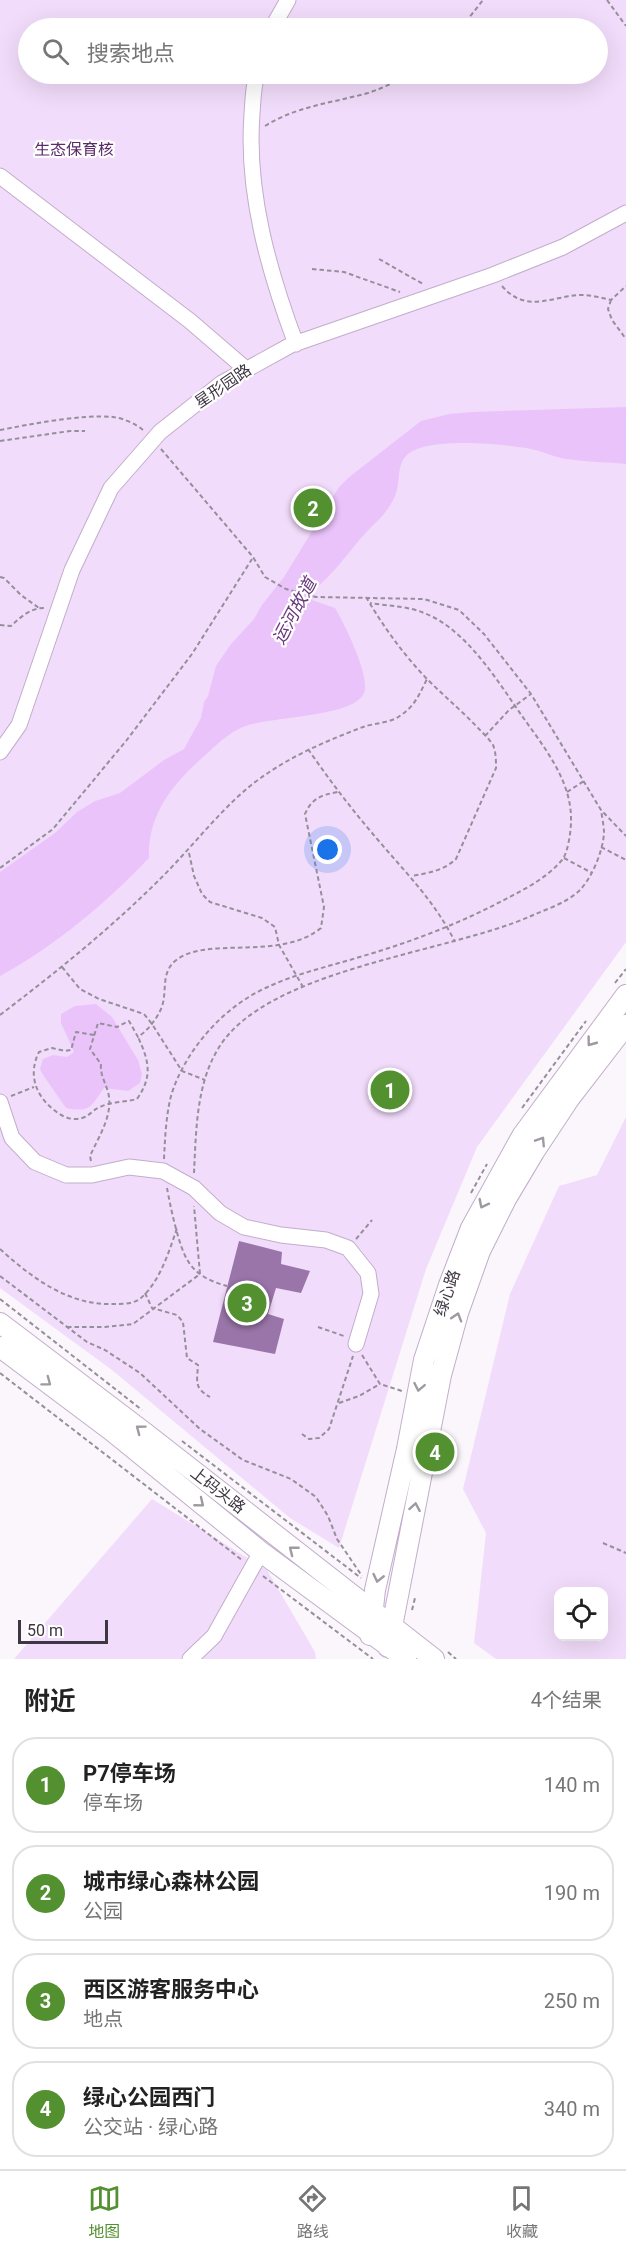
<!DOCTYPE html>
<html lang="zh">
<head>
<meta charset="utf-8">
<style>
  :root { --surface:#fff; --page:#f6f6f6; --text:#222; --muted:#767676; --line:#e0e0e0; --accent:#529030 }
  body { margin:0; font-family:Roboto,"Noto Sans SC",sans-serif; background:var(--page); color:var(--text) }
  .controls { position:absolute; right:18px; bottom:18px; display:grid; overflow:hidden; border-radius:12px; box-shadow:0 6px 24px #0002 }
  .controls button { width:54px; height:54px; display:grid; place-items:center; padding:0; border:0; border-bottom:2px solid var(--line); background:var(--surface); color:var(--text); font:30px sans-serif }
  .scale { position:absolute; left:18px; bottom:15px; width:90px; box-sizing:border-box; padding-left:6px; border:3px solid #3f3643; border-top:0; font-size:16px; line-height:21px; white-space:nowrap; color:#3f3643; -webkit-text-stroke:4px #fff; paint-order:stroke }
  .you { position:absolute; left:328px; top:850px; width:21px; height:21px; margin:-15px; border:4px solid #fff; border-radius:50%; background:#1a73e8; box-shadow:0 0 0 9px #1a73e833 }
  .badge { display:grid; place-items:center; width:39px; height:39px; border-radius:50%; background:var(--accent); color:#fff; font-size:20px; font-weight:700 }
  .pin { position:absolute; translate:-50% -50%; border:3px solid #fff; box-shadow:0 2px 6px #0006 }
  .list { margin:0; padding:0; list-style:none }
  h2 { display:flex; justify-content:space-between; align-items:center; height:78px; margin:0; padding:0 24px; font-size:26px }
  h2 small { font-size:20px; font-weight:400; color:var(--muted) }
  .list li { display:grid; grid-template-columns:39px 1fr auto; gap:18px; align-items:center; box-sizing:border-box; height:96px; margin:0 12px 12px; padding:0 12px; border:2px solid var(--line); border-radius:24px }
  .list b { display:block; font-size:22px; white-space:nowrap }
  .list p { margin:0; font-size:20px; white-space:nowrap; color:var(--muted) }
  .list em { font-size:20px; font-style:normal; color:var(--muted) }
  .icon { flex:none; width:33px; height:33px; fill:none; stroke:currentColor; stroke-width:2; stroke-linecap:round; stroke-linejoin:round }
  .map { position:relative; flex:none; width:626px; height:1659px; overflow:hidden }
  .search { position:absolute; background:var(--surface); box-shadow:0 6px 24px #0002; left:18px; right:18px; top:18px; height:66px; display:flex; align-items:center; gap:15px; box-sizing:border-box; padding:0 21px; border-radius:33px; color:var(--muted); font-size:22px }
  .sheet { height:510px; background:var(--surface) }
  nav { display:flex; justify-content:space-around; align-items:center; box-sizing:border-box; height:84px; border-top:2px solid var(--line); background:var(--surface); font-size:16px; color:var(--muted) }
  nav a { display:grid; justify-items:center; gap:3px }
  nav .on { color:var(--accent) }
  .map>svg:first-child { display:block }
  .green { fill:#f2dcfb; fill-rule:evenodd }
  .water { fill:#ebc3fb }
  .building { fill:#9a75a9 }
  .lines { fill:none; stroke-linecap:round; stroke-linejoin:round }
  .minor-casing { stroke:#c2adcb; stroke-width:17 }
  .major-casing { stroke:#c2adcb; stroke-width:22 }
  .path { stroke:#958f99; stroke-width:2; stroke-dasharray:4.5 3; stroke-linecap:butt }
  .minor { stroke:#fff; stroke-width:15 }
  .major { stroke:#fff; stroke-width:20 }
  .oneway { stroke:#9f9aa1 }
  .labels { text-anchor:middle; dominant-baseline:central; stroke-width:4.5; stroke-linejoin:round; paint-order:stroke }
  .park-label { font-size:16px; fill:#59296a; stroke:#fff }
  .street-label { font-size:16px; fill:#3f3643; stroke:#fff }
  .water-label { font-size:18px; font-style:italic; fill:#6a3a7c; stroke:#fff }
</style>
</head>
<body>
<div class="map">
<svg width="626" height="1659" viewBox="0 0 626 1659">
  <rect width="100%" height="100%" fill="#faf6fc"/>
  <path class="green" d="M0 0H626V942L477 1147 426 1269 339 1548 290 1518 112 1370 0 1288ZM28 28H598V74H28Z
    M626 1117V1659H496L474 1643 486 1533 463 1489 510 1294 559 1186 597 1175ZM558 1592H604V1636H558Z
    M152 1499 267 1570 315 1652 316 1659H14Z"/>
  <path class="water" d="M626 407V464C606 462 586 462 566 459 553 457 540 450 526 448 500 444 425 436 406 456 396 467 401 483 395 496 386 516 375 522 361 538 346 556 333 574 315 589L312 600 335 608C344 623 371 677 364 693 353 718 269 716 243 727 231 732 219 742 210 751 177 779 147 812 149 858 105 904 55 946 0 976V872L55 833 77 812 95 801 120 793 164 760 184 749 201 718 204 702 208 696 216 666 231 644 254 619 262 605 284 577 339 487 348 478 421 421 449 414 473 412Z
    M96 1004 112 1017 138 1060 142 1074 140 1083 128 1091 104 1088C91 1106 91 1113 66 1108L43 1075 40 1069 43 1059 53 1055 67 1057 74 1052 61 1023V1014L75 1006Z"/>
  <path class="building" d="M239 1241 282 1252 281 1264 310 1271 301 1293 276 1288 268 1314 284 1319 275 1354 213 1342Z"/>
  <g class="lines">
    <defs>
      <path id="minor" d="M272 28 288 0
        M257 74C253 87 253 101 252 114 246 192 269 272 296 344
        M0 176 190 321 247 370
        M0 752 19 725 72 570 111 488 160 432 222 383 291 345 493 275 563 247 626 213
        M0 1102 12 1138 35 1162 66 1175H92L129 1167 163 1171 194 1188 220 1213 244 1227 281 1235 326 1240 348 1248 368 1273 371 1294 356 1344
        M190 1659 214 1636 261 1552"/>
      <path id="major" d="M0 1323 145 1433 434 1659
        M0 1347 112 1431 261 1552 406 1659
        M370 1635 375 1590 407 1449 424 1360 449 1285 471 1228 522 1136 626 995
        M388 1647 441 1375 458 1313 480 1251 506 1199 534 1152 569 1099 626 1025"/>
    </defs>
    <use href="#minor" class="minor-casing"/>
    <use href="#major" class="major-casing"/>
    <path class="path" d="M607 0 626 26
      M461 28 483 0
      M265 126C297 106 332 103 368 93 383 88 397 81 411 74
      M379 259 423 284
      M312 269 344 272 400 292
      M502 286C527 315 553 295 583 295 592 295 602 298 611 300L626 286
      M611 300 608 309 612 320 626 339
      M0 430C31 424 82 414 113 417 123 418 136 424 143 430
      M0 441 70 431H85
      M161 449 253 557 265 577 286 589 316 597 424 599 459 610 484 634 531 694 601 810 626 836
      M0 577 4 578 21 595 39 608
      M366 597C383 626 403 654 427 679 444 696 462 711 478 728 483 733 489 739 493 745 496 752 496 761 496 768L456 859C443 871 428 873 411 876
      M0 625 11 626C21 617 30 608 44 608
      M485 736 509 710 531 694
      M308 749C330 781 353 811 378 840 406 873 436 903 455 942
      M567 792 584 781
      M601 847 626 860
      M189 853 194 876 202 894 210 902 262 918 275 927 279 945 303 987
      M564 858 592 873
      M0 868 53 829 126 741 192 654 252 559
      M62 967 80 989 99 999 144 1014 152 1024 182 1071 205 1080
      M615 983 626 969
      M0 1015C55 973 110 929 159 880 193 847 227 800 265 775 295 754 329 740 363 727 374 723 392 723 401 715 415 706 420 693 427 679
      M94 1035 76 1032 71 1050 65 1051 52 1048 39 1052C28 1074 35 1095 54 1110 60 1115 67 1119 75 1119 89 1119 90 1111 100 1107 110 1102 125 1102 137 1099 153 1076 149 1061 138 1037
      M11 1096 34 1087
      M522 1108 586 1021
      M164 1159C165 1138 166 1116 171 1096 181 1062 206 1029 233 1008 271 978 318 970 363 956 411 942 458 924 502 901 523 890 546 879 562 860 568 853 571 831 571 821 572 781 544 747 522 716 497 680 466 629 424 613 408 606 387 606 370 603
      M91 1161 90 1156C99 1136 114 1114 108 1092 105 1081 100 1075 101 1064L90 1049 98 1023 117 1027 129 1021 138 1037C148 1030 156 1020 161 1009 168 993 160 974 175 961 206 935 279 962 321 928L324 907 305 814C312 798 321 795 338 792
      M194 1173C196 1133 196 1085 218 1049 265 969 448 953 531 916 547 909 566 903 579 891 592 878 603 851 604 833 604 826 602 817 601 810
      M167 1188C170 1205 179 1248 188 1261 196 1275 212 1282 227 1286
      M471 1193 487 1164
      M356 1239 372 1220
      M0 1249C32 1278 69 1306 114 1304 123 1304 134 1304 141 1298 160 1281 169 1252 177 1228
      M0 1276 87 1342 105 1350 140 1373 200 1429 243 1460 291 1479 316 1497 328 1516 337 1539 362 1576
      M145 1293 152 1308 177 1315 183 1322 187 1358 198 1365C197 1382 194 1388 210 1397
      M0 1299 142 1410
      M67 1327H105L133 1324 200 1274 194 1206
      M318 1327 344 1336
      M362 1355 380 1384 402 1391
      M0 1373 242 1560
      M339 1403 359 1396 380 1384
      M302 1434 309 1439 319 1438 329 1429 353 1356
      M182 1441 361 1578
      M603 1543 626 1553
      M263 1576 373 1659
      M412 1610 415 1598
      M448 1652 456 1659"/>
    <use href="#minor" class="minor"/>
    <use href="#major" class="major"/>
  </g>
  <defs><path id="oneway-chevron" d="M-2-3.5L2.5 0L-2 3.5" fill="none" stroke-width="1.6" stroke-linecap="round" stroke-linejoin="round" transform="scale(1.5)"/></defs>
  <g class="oneway">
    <use href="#oneway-chevron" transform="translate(591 1042) rotate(127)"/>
    <use href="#oneway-chevron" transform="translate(541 1141) rotate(-57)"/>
    <use href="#oneway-chevron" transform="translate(483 1204) rotate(117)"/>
    <use href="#oneway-chevron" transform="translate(457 1317) rotate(-73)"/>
    <use href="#oneway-chevron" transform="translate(47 1382) rotate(37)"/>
    <use href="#oneway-chevron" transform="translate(419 1387) rotate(101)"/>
    <use href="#oneway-chevron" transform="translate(140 1429) rotate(-143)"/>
    <use href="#oneway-chevron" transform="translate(200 1503) rotate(39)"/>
    <use href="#oneway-chevron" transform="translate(415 1507) rotate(-80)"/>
    <use href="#oneway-chevron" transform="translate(293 1550) rotate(-142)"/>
    <use href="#oneway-chevron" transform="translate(378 1578) rotate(103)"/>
  </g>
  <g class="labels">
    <g class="park-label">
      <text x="74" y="149">生态保育核</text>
    </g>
    <g class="street-label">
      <text transform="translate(223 386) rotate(-34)">星形园路</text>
      <text transform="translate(447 1293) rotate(-71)">绿心路</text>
      <text transform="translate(218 1490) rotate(38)">上码头路</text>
    </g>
    <g class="water-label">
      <text transform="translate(294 611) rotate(-62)">运河故道</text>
    </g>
  </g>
</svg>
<div class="controls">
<button><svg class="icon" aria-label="locate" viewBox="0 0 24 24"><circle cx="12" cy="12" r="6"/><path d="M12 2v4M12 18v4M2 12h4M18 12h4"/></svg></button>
</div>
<div class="scale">50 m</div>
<div class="you"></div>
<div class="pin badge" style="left:390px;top:1090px">1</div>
<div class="pin badge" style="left:313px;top:508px">2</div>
<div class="pin badge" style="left:247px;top:1303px">3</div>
<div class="pin badge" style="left:435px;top:1452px">4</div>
<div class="search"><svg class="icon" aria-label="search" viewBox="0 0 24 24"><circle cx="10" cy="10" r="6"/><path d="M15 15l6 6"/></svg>搜索地点</div>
</div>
<section class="sheet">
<h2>附近<small>4个结果</small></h2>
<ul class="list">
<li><span class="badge">1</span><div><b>P7停车场</b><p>停车场</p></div><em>140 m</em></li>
<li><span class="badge">2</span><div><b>城市绿心森林公园</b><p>公园</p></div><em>190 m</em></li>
<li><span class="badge">3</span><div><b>西区游客服务中心</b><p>地点</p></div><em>250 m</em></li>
<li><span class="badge">4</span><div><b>绿心公园西门</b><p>公交站 · 绿心路</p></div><em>340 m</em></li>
</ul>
</section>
<nav>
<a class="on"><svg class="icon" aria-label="map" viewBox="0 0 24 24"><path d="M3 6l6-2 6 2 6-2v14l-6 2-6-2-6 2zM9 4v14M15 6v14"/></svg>地图</a>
<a><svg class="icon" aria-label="directions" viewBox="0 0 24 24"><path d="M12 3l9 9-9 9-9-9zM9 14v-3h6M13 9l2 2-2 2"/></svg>路线</a>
<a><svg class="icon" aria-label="saved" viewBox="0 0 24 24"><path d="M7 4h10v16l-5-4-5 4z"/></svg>收藏</a>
</nav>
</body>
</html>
